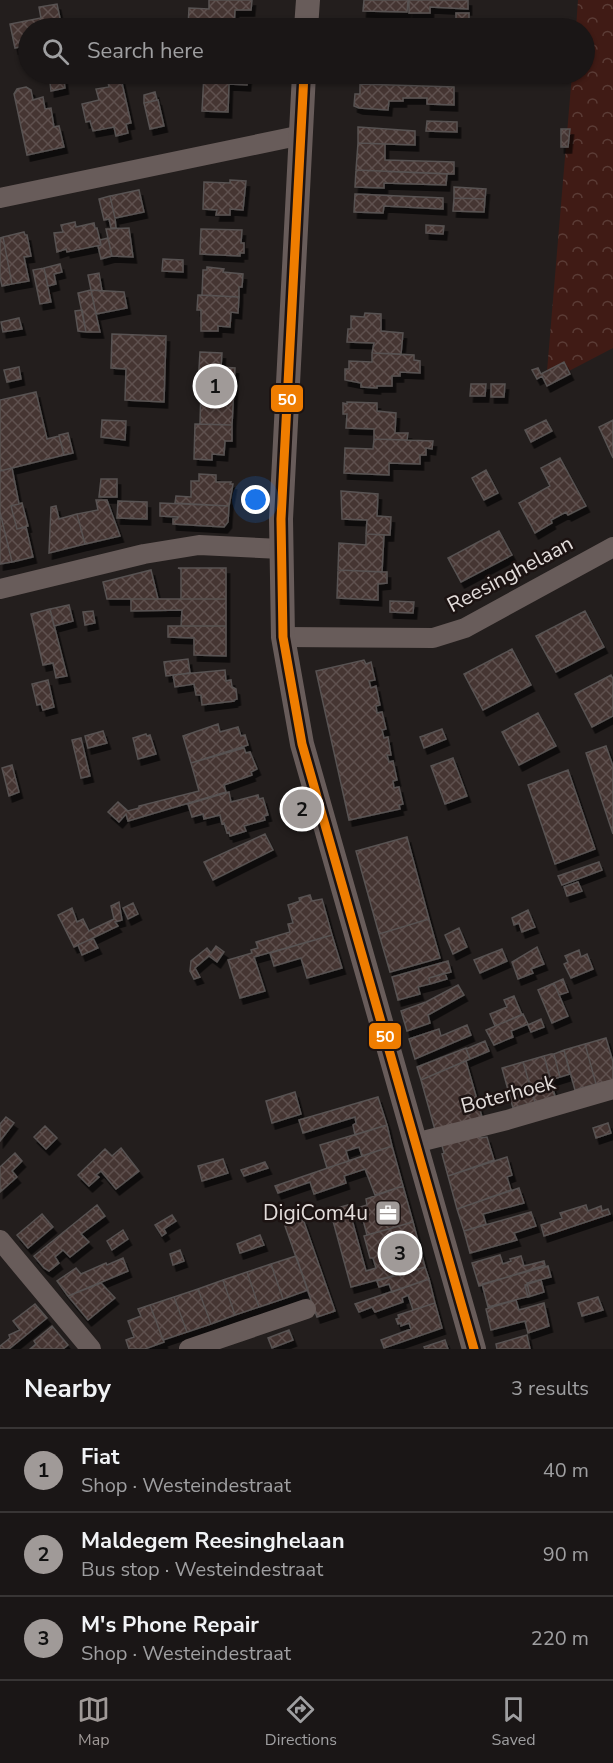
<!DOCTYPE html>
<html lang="en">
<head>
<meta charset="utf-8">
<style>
  :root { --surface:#1a1616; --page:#272323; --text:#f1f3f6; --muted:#9f9fa1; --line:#383535; --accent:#a09a98 }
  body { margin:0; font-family:"Nunito Sans",sans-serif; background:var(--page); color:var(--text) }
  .you { position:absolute; left:256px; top:500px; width:21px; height:21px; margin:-15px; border:4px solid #fff; border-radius:50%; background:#1a73e8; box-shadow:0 0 0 9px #1a73e833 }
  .badge { display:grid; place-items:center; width:39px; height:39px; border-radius:50%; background:var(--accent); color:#111; font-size:20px; font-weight:700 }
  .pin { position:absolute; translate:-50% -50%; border:3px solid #fff; box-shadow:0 2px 6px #0006 }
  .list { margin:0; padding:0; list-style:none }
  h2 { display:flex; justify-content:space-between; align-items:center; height:78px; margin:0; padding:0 24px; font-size:26px }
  h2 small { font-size:20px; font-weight:400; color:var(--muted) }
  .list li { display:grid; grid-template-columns:39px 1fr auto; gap:18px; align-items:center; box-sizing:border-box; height:84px; padding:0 24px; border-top:2px solid var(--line) }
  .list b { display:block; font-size:22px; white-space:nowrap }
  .list p { margin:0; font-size:20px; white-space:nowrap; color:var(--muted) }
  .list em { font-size:20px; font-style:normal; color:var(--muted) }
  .icon { flex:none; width:33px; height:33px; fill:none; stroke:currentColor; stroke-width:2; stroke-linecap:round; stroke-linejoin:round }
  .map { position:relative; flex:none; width:613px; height:1349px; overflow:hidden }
  .search { position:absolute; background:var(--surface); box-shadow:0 2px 4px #0004; left:18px; right:18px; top:18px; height:66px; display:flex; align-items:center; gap:15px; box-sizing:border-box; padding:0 21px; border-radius:33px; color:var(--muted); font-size:22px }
  .sheet { height:330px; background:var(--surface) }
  nav { display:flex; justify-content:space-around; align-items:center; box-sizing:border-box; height:84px; border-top:2px solid var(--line); background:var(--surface); font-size:16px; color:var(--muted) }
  nav a { display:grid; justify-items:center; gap:3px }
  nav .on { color:var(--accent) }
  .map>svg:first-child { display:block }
  .forest { fill:url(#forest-crowns) }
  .building { fill:url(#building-cross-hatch); stroke:#585352; stroke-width:1.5; filter:url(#shadow) }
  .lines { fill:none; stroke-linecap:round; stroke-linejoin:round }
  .minor { stroke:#685c5a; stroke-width:20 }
  .tertiary { stroke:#685c5a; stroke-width:24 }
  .bus-1-casing { stroke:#1c1312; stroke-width:14 }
  .bus-1 { stroke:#ef7d00; stroke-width:9 }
  .labels { text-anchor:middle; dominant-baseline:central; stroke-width:5; stroke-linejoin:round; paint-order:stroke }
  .street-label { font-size:21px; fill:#e3dddb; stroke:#1c1312 }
  .poi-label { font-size:21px; fill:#e3dddb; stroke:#1c1312; text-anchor:end }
  .line-badge { stroke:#1c1312; stroke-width:2 }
  .badge-label { font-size:16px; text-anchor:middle; font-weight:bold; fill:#fff }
</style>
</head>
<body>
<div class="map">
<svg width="613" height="1349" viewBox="0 0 613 1349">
  <defs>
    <pattern id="forest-crowns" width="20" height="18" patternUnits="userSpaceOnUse" patternTransform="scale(1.5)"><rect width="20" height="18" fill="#401b15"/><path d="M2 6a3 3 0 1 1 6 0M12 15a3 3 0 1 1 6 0" fill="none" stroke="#5b3c36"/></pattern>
    <pattern id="building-cross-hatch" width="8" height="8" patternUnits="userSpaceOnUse" patternTransform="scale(1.5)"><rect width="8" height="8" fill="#443432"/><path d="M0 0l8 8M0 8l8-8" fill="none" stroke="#5f514f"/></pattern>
    <filter id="shadow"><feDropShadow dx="3.5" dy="6" stdDeviation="0" flood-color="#0009"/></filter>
  </defs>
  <rect width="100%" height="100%" fill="#231e1d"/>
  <path class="forest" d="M578 0H613V348L546 383 572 74H584V28H576Z"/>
  <path class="building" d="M209 0H252L251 10H235L234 28H188L189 8 209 9Z
    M364 0H408L407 12 363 11Z
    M409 0H468V9L430 7V13H409Z
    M57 4 62 28H28V45L15 48 10 24 41 18 39 7Z
    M456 13H469V25L456 24Z
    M49 74H63L65 88 51 91Z
    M120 74 131 123 126 124 128 133 116 136 114 127 93 131 90 121 86 122 82 104 99 100 96 89 109 87 107 77Z
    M204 74H248L247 85 229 84 228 112 202 111Z
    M359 74H412H385V82L360 81Z
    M360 84 454 87V105L427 104V98H403V101H389L388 110 359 108 354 106 355 94H360Z
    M26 87 31 90 33 100 43 97 45 109 51 108 54 127 59 126 64 147 27 155 14 94 17 89Z
    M155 92 157 100 144 103V95Z
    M158 100 164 126 150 129 144 103Z
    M427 121 457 122V132L426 131Z
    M358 127 415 131V145L358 143Z
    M561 129H570L568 147H561Z
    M358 143 385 144V160L454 162V174L356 170Z
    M356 170 447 174 446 185 384 183V188L355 187Z
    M230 180 246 181 243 210 230 209V215H216L217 210 203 209 204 182 230 183Z
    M454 187 486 189 485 199 454 198Z
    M139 190 144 212 115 218 110 196Z
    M355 194 443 198V209L384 206 383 213 354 212Z
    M110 196 115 218 116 228H111L109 219 104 220 99 199Z
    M454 198 485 199 484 212 453 211Z
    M75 222 76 227 94 223 95 228H97L101 245 67 252 66 249 57 252 54 233 63 232 61 225Z
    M426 225 444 226 443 234 426 233Z
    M129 228 133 257 112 256 106 229Z
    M201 229 242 230 241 243H244V253H240V256L200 254Z
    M24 232 25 235H27L31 256 24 257 29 281 12 284 3 237Z
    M3 237 12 284 2 286 0 277V238Z
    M108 238 112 256 101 259 98 246 101 245 100 240Z
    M163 259 183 260V272L162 271Z
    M60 264 62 272 54 274 56 284 48 286 44 268Z
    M207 267 224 269 223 272 243 274 242 287H239V297L202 295 203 270H207Z
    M44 268 51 302 40 304 33 270Z
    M99 273 102 291 91 290 88 275Z
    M91 290 124 292 127 308 96 314Z
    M91 290 96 314 100 332H86L78 293Z
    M198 295 239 297 238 313 231 312 230 327 218 326V331H201V310H197Z
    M82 310 86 332 78 331 75 311Z
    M365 313 381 314V331L403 333 401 354 372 353 374 343 347 342 348 329H351V316L364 317Z
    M19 318 22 329 3 332 1 322Z
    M112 334 166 336 164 402 125 400 126 369 111 368Z
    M200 352 222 353 221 367 235 368 232 425 200 424 201 386H198Z
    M372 353 414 355V360L420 361V373L400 372V376H392V386H377V388L361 387V383L345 380V369H349V361L372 362Z
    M564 362 570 374 547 386 542 376 537 379 532 370 538 368 541 374Z
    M19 367 21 379 7 382 4 370Z
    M471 384H486L485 396H470Z
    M491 384H505L504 397H491Z
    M36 392 47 439 59 436 64 455 0 471V400Z
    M347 402 377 403V411L396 413 395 433H408L407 440 374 439V429L346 428 347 414H343V403L347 404Z
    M102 420 126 421 125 440 101 437Z
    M546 420 552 431 531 442 525 430Z
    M613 420V458L599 427Z
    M195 424 232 425V441H225L224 455 212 454V460L194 459Z
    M68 433 73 453 64 455 59 435Z
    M374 439 433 441 432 449 426 448V455H420V464L389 463V475L344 473 345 448 373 449Z
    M560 458 586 506 568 515 566 512 551 520 552 523 535 533 519 503 550 486 541 468Z
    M12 468 19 504 11 506 17 529 26 527 33 557 12 562 0 512V471Z
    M486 470 498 493 484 500 472 478Z
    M199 474 216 475V482H231L230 484H233L229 506 175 503 176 496 191 497V481H199Z
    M101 479H117V497H99Z
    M341 491 378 494 377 516 391 517 390 535 366 534 367 520 342 519Z
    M96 500H107L120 536 85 544 77 514 98 510Z
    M118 501 147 502V519L117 518Z
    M22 503 28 526 17 529 11 506Z
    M160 503 229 506 228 522 224 527 173 524V519H177L178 517 160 516Z
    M56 506 59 519 77 514 85 544 49 553 51 507Z
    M0 512 12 562 0 564Z
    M499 531 512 555 461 582 448 558Z
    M366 534 384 535 382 572 338 570 339 543 366 545Z
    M178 568H226V599H181V569Z
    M151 570 158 599H107L103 582Z
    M338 570 387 572V583L378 584V600L337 598Z
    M131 599H226V626H181L182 610 131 611Z
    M390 601 414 602 413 613 390 612Z
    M69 605 73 621 54 626 50 609Z
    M50 609 67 676 56 678 53 663 43 665 31 614Z
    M93 611 95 623 85 625 83 612Z
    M585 611 604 647 556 672 536 636Z
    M168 626H226V656L194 655V638L168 637Z
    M512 649 531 685 483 710 464 674Z
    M188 659 190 673 166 676 164 662Z
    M364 660 366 664 371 662 375 680 369 681 371 688 376 686 380 705 376 706 377 713 382 712 386 729 382 730 384 738 388 737 391 755H387L389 762 393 761 397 780 393 781 394 788 399 787 403 804 399 805 400 809 349 820 316 671Z
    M225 670 226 681 231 680 232 687 236 689 237 699 234 700V701L202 705 201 695H196L194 684 175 687 173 675Z
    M611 675 613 679V716L592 727 575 694Z
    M48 680 54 707 43 710 41 704 37 705 32 684Z
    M538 713 556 746 519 765 502 732Z
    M218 724 220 732 238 727 241 736 245 735 248 745 191 763 183 736Z
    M442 729 446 739 424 748 420 737Z
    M103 731 107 743 88 748 85 736Z
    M146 734 147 736 150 735 156 754 138 759 133 738Z
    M81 738 90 776 81 778 72 740Z
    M606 746 613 766V834L586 753Z
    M244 748 246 753 250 752 257 769 251 772 252 775 224 785 226 792 128 821 126 814 119 822 108 812 118 802 128 811 139 808V806L199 791 191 763Z
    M453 758 467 796 445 804 431 766Z
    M12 765 19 792 9 796 2 768Z
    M568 770 595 849 555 864 528 785Z
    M229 792 231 802 258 795 259 799 263 798 268 815 264 816 265 820 244 826 246 831 230 836 229 832 227 833 224 823 222 824 220 815 204 819 203 814 192 817 188 804Z
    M265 834 273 850 213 880 204 862Z
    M407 837 429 919 379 934 356 851Z
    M599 862 602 870 562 885 558 876Z
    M578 882 582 891 567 896 564 887Z
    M310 895 312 901 322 899 332 935 254 957 265 991 240 998 228 960 252 953 251 950 258 948 256 942 290 932 288 924 293 923 288 905 300 901 299 898Z
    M119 902 122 920 115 922 118 926 74 947 58 915 72 908 77 922 83 919 89 931 114 919 111 906Z
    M133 903 138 914 128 919 123 908Z
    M528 910 535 927 522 932 519 923 514 925 512 918Z
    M429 919 440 958 390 972 379 934Z
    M459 928 467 947 453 954 445 935Z
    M332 935 342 968 307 978 301 958 274 966 270 953Z
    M93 938 98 948 82 955 78 945Z
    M216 946 224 952 217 962 209 956 195 968 200 977 194 979 190 971 191 961 207 948 211 953Z
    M537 947 544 964 531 969 533 973 518 979 512 962Z
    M502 949 507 961 480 973 474 960Z
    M579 950 581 957 587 954 593 969 571 978 564 964 568 962 565 956Z
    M448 961 451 972 429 978 430 984 418 987 420 994 398 1000 392 977Z
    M445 973 447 979 430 984 429 978Z
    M563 979 568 992 559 995 554 983Z
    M554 983 568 1016 552 1023 538 990Z
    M458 985 464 995 428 1015 430 1023 407 1031 401 1011 426 1002Z
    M514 996 522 1015 495 1026 490 1014 507 1007 504 1000Z
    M523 1014 528 1024 511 1031 513 1037 494 1045 486 1030Z
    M541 1019 544 1027 531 1032 528 1025Z
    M467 1025 471 1035 415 1059 409 1039 439 1029 441 1036Z
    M606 1038 613 1062V1080L596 1084 585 1044Z
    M485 1041 489 1051 470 1059 466 1049Z
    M585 1044 596 1084 575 1090 564 1050Z
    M466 1048 470 1059 421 1080 417 1067Z
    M564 1050 570 1074 560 1077 554 1054Z
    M551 1054H554L560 1077 551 1080 544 1056Z
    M544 1056 555 1096 535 1102 523 1062Z
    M466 1061 482 1117 435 1130 421 1080Z
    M523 1062 535 1102 513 1108 502 1068Z
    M295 1092 301 1114 272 1123 266 1101Z
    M378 1097 387 1125 355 1135 353 1125 356 1123 355 1117 303 1133 299 1120Z
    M6 1117 14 1123 0 1141V1124Z
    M608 1123 611 1133 596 1138 593 1128Z
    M387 1125 392 1146 362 1156 359 1147 346 1151 349 1161 327 1168 320 1145Z
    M45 1126 57 1138 46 1149 34 1137Z
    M478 1132 480 1138 487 1137 494 1160 448 1176 442 1154 444 1153 441 1142Z
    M392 1146 403 1186 375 1195 365 1169 344 1176 346 1183 314 1194 310 1182 278 1193 275 1186Z
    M121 1148 139 1171 116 1189 101 1171 96 1175 99 1177 89 1186 78 1175 105 1149 112 1156Z
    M15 1153 22 1161 12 1171 17 1177 0 1192V1167Z
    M507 1157 512 1175 507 1177 511 1190 457 1209 448 1176Z
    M223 1159 228 1173 202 1181 198 1166Z
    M265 1162 268 1168 244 1176 241 1170Z
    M403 1186 413 1222 367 1235 362 1216 359 1217 357 1208 367 1205 366 1199Z
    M519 1188 524 1203 483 1214 486 1224 464 1231 457 1209Z
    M97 1205 105 1216 81 1234 89 1242 70 1257 63 1250 55 1257 59 1263 49 1271 44 1268 34 1256Z
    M348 1205 366 1271 376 1268 373 1258H370L364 1236 413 1222 425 1267 351 1287 330 1210Z
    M586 1205 588 1211 601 1206 602 1211 608 1209 610 1214 544 1236 541 1225 562 1218 560 1213Z
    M531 1212 536 1226 514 1233 517 1240 470 1253 464 1231Z
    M42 1214 53 1227 28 1248 17 1235Z
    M172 1215 176 1221 164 1229 166 1233 162 1236 155 1225Z
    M303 1219 335 1311 317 1317 285 1226Z
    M123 1230 128 1239 112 1250 107 1241Z
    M260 1235 264 1245 240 1253 237 1244Z
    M180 1250 184 1261 173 1265 170 1254Z
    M500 1255 503 1264 511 1261 510 1259 521 1256 524 1266 544 1261 545 1265 479 1286 472 1263Z
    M296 1256 308 1290 283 1299 271 1264Z
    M123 1258 128 1271 68 1296 57 1281 76 1268 81 1274 106 1263 107 1265Z
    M271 1264 283 1299 259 1307 247 1272Z
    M548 1266 551 1277 527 1283 530 1296 488 1307 482 1284Z
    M425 1267 429 1279 392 1292 389 1284 379 1287 377 1281Z
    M247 1272 259 1307 235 1315 223 1280Z
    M429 1279 435 1303 413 1310 408 1295 402 1298 403 1302 375 1312 372 1307 359 1312 355 1304Z
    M223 1280 235 1315 211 1324 198 1289Z
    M541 1280 544 1292 528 1297 525 1285Z
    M101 1283 115 1298 88 1320 68 1296Z
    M198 1289 211 1324 187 1332 174 1297Z
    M174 1297 187 1332 163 1340 150 1305Z
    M598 1297 603 1310 582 1316 578 1303Z
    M516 1300 519 1310 544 1303 549 1326 528 1333 525 1321 491 1330 486 1309Z
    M435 1303 442 1328 384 1348 381 1340 411 1329 409 1323 401 1326V1323L398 1324 396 1319 399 1318 398 1315Z
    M35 1304 47 1318 9 1349H0V1346L10 1338 9 1335 20 1330 13 1321Z
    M150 1305 164 1342 145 1349H129L126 1340 134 1337 128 1321 141 1316 138 1309Z
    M52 1326 68 1345 63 1349H30L36 1344 34 1341Z
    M289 1330 293 1340 272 1348 268 1338Z
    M527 1335 530 1349H497L496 1344Z
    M445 1340 448 1349H425L424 1347Z"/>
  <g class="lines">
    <path class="minor" d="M0 198 302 135
      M0 589 144 554 199 545 281 549
      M283 637 433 638 465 628 613 547
      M415 1143 507 1120 613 1089
      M0 1240 91 1349
      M189 1349 306 1309"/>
    <path class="tertiary" d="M306 28 308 0
      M304 74 281 519 283 637 302 744 474 1349"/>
    <defs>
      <path id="bus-1" d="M304 74 281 519 283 637 302 744 474 1349"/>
    </defs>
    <use href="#bus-1" class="bus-1-casing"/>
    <use href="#bus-1" class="bus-1"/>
  </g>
  <defs>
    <symbol id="office-square" viewBox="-11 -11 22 22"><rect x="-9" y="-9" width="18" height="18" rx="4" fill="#a09a98" stroke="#1c1312"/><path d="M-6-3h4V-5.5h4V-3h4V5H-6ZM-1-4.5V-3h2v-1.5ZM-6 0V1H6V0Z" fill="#fff"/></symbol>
  </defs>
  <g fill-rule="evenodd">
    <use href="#office-square" x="373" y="1198" width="30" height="30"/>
  </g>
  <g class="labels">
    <g class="street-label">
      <text transform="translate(510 574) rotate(-28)">Reesinghelaan</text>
      <text transform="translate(508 1094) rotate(-15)">Boterhoek</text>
    </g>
    <g class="poi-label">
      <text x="368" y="1213">DigiCom4u</text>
    </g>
  </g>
  <g class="line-badge">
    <rect x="270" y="384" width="34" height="29" rx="6" fill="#ef7d00"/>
    <rect x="368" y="1022" width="34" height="28" rx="6" fill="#ef7d00"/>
  </g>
  <g class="badge-label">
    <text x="287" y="405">50</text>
    <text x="385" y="1042">50</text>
  </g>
</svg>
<div class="you"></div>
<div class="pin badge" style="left:215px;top:386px">1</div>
<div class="pin badge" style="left:302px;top:809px">2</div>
<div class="pin badge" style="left:400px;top:1253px">3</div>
<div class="search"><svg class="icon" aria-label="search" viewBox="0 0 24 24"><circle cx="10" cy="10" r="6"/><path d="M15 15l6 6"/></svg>Search here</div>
</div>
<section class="sheet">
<h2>Nearby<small>3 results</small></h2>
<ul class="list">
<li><span class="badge">1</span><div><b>Fiat</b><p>Shop · Westeindestraat</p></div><em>40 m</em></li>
<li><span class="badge">2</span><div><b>Maldegem Reesinghelaan</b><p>Bus stop · Westeindestraat</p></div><em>90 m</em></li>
<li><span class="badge">3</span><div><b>M's Phone Repair</b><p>Shop · Westeindestraat</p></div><em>220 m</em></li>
</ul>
</section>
<nav>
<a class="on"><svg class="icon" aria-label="map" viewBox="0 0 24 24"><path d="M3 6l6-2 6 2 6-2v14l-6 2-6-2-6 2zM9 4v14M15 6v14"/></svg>Map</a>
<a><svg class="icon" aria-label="directions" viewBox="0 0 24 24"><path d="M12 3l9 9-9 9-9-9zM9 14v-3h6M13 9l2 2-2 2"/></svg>Directions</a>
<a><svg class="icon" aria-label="saved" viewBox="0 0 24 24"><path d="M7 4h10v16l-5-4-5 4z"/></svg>Saved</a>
</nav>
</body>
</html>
